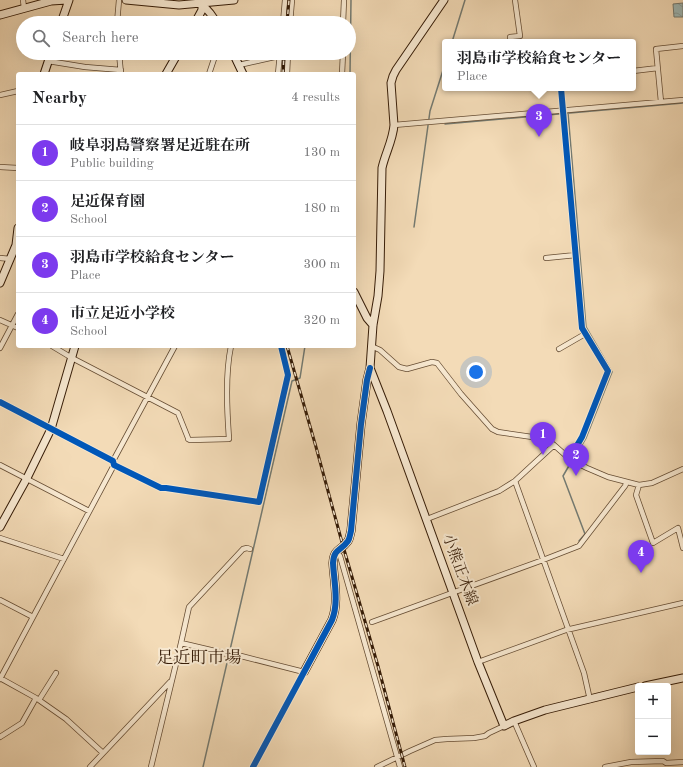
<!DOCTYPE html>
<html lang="en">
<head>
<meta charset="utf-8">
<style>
  :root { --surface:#fff; --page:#f6f6f6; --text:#202124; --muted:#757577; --line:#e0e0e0; --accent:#7c3aed }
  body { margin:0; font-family:"Old Standard TT","Noto Serif JP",serif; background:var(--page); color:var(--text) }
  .controls { position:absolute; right:12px; bottom:12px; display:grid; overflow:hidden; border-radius:4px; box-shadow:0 4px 16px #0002 }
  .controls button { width:36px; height:36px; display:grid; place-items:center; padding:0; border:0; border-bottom:1px solid var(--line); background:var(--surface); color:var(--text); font:20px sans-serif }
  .you { position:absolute; left:476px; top:372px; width:14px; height:14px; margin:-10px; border:3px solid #fff; border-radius:50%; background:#1a73e8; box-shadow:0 0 0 6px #1a73e833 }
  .badge { display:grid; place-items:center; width:26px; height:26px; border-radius:50%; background:var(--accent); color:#fff; font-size:13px; font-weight:700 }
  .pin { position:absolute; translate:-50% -33px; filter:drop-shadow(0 1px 2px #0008) }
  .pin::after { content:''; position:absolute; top:21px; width:14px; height:12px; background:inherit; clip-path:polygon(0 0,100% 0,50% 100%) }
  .popup { position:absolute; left:442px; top:39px; width:194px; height:52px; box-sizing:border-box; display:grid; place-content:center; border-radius:4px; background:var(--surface); filter:drop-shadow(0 1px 3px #0005); font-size:13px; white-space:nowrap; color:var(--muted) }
  .popup b { font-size:15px; color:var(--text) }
  .popup::after { content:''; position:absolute; left:50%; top:100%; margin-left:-8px; border:8px solid transparent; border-top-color:var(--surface) }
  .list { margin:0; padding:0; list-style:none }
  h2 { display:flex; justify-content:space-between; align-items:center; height:52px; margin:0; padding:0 16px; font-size:17px }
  h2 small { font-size:13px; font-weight:400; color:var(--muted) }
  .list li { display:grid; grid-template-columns:26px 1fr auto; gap:12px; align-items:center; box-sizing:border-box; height:56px; padding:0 16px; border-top:1px solid var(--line) }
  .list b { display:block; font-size:15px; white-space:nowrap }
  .list p { margin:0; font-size:13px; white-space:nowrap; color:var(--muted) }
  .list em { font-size:13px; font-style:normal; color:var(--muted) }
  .icon { flex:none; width:22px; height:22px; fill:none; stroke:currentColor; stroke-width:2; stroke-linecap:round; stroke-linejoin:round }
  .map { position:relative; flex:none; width:683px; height:767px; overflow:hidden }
  .search { position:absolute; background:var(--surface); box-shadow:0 4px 16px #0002; left:16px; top:16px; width:340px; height:44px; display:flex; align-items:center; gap:10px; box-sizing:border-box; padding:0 14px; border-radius:22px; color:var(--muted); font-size:15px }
  .panel { position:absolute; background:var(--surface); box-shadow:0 4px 16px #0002; left:16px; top:72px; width:340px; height:276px; border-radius:4px }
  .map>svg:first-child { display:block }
  .water { fill:url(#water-waves); stroke:#747a71 }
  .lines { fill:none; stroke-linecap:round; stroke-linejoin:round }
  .stream { stroke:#747a71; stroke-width:1.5 }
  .street-casing { stroke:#654c33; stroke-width:6 }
  .secondary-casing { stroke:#361c07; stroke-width:9 }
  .street { stroke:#f7e8d0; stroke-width:4.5 }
  .secondary { stroke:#f7e8d0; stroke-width:7 }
  .rail-casing { stroke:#361c07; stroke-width:3 }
  .rail { stroke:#f7e8d0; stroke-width:1.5; stroke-dasharray:4.5; stroke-linecap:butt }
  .cycleway-casing { stroke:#f7e8d0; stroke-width:8 }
  .cycleway { stroke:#0057b8; stroke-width:6 }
  .labels { text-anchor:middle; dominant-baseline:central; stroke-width:4; stroke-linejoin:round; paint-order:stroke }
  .street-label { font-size:15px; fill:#361c07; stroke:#f7e8d0 }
  .quarter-label { font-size:17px; fill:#361c07; stroke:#f7e8d0 }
</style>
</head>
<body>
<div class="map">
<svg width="683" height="767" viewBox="0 0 683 767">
  <defs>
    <pattern id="water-waves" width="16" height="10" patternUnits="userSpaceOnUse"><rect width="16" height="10" fill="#9eb9b7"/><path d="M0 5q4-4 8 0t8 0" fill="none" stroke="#899e9c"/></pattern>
  </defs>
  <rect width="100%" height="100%" fill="#f3dbb7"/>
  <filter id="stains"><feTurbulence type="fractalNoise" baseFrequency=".005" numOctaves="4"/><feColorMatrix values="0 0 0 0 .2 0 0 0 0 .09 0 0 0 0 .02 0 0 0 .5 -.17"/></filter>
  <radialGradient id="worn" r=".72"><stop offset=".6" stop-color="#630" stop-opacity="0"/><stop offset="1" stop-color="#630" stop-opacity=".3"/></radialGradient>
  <path class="water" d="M683 3V17H674L673 4Z"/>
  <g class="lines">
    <path class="stream" d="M452 42 465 0
      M350 74 351 0
      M568 113 586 327 612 372 586 438 574 458
      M445 124 683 103
      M414 227 430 111 445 64
      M570 464 563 476 585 534 579 541
      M203 767 292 381 300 378 305 346"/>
    <defs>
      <path id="street" d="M23 0 24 8
        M117 23 119 0
        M283 23 285 0
        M290 23 292 0
        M343 23 344 0
        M511 42 510 37 520 36 515 0
        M119 53 121 74
        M48 61 85 67 121 70
        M239 65 279 56
        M633 71 658 68
        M209 74 216 53
        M278 74 280 53
        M287 74 288 53
        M342 74 343 53
        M561 88 582 328 608 371 582 437 569 459
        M0 95 18 91
        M661 102 656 49 683 46
        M394 125 683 100
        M0 167 18 168
        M0 258 11 259
        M546 258 576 255
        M0 320 18 328
        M52 346 72 358 178 413 188 438V439L190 440 229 439C227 410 225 375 231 346
        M371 346 380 350 399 367 407 369 432 362 437 363 461 394 492 429 498 432 546 439 554 445 571 460 587 468 608 477 639 485 652 483 683 469
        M0 348 18 314
        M559 349 585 334
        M0 402 113 461 114 465 161 488H166L259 502 288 375 281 346
        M113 461 175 346
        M0 465 89 511
        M515 481 584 673 590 700
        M639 485 636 495 653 543 678 528 683 548
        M427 519 499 491 515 481 554 445
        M0 538 64 559
        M336 552 340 556 400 767
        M0 600 33 617
        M372 622 543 560 579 546 625 486 627 482
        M181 643 232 655 241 656 304 672 253 767
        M478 662 566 630 683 603
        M0 678 36 698 66 719 103 753
        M0 679 114 465
        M39 700 56 673
        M514 721 534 767
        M0 737 22 723 36 698
        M90 767 170 682
        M151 767 181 643 189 607 243 549 247 548 250 549
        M377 767 410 751 435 740 447 739 474 738 485 736 489 733 504 726
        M605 767 631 762 663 761 666 763 683 762"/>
      <path id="secondary" d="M126 0 179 5 234 0
        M200 2 210 13 217 23
        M0 15 51 1 67 0
        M61 23 69 0
        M195 23 202 10V4
        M233 53 243 74
        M44 74 51 53
        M166 74 178 53
        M0 283 16 245 18 228
        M354 292 367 318 373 325
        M370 368 387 411 478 662 504 726 514 721 545 710 638 687
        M0 527 27 478 51 429 75 346
        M304 672 332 620C339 603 334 581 333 563 334 548 341 551 348 541 350 538 350 534 351 531L361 424 367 380 370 368 373 325 378 296 380 271 382 168C385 154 393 140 394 125L391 83 393 76 396 70 444 0
        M645 686 683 678"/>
    </defs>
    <use href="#street" class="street-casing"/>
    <use href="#secondary" class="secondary-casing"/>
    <use href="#street" class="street"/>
    <use href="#secondary" class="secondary"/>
    <defs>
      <path id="rail" d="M287 23 289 0
        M283 74 284 53
        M287 346 316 447 343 546 378 666 405 767"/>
    </defs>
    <use href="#rail" class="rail-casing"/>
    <use href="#rail" class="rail"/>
    <defs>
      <path id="cycleway" d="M561 88 582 328 608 371 582 437 569 459
        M0 402 113 461 114 465 161 488H166L259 502 288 375 281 346
        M253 767 332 620C339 603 334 581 333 563 334 548 341 551 348 541 350 538 350 534 351 531L361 424 367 380 370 368"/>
    </defs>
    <use href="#cycleway" class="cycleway-casing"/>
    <use href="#cycleway" class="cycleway"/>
  </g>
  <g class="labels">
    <g class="street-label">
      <text transform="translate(459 570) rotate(70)">小熊正木線</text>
    </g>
    <g class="quarter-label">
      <text x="199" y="658">足近町市場</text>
    </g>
  </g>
  <rect width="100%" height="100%" filter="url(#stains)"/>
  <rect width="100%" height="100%" fill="url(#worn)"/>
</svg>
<div class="controls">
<button>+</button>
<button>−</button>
</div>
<div class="you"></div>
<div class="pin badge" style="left:543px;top:455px">1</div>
<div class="pin badge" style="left:576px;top:476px">2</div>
<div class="pin badge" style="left:539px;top:137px">3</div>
<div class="popup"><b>羽島市学校給食センター</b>Place</div>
<div class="pin badge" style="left:641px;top:573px">4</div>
<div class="search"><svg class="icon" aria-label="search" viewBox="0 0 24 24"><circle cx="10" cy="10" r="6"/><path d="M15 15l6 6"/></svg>Search here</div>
<section class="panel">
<h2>Nearby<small>4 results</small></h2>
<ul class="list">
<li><span class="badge">1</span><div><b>岐阜羽島警察署足近駐在所</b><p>Public building</p></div><em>130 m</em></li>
<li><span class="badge">2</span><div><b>足近保育園</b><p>School</p></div><em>180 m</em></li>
<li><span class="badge">3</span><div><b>羽島市学校給食センター</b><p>Place</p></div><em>300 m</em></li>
<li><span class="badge">4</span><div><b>市立足近小学校</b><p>School</p></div><em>320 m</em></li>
</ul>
</section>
</div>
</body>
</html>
